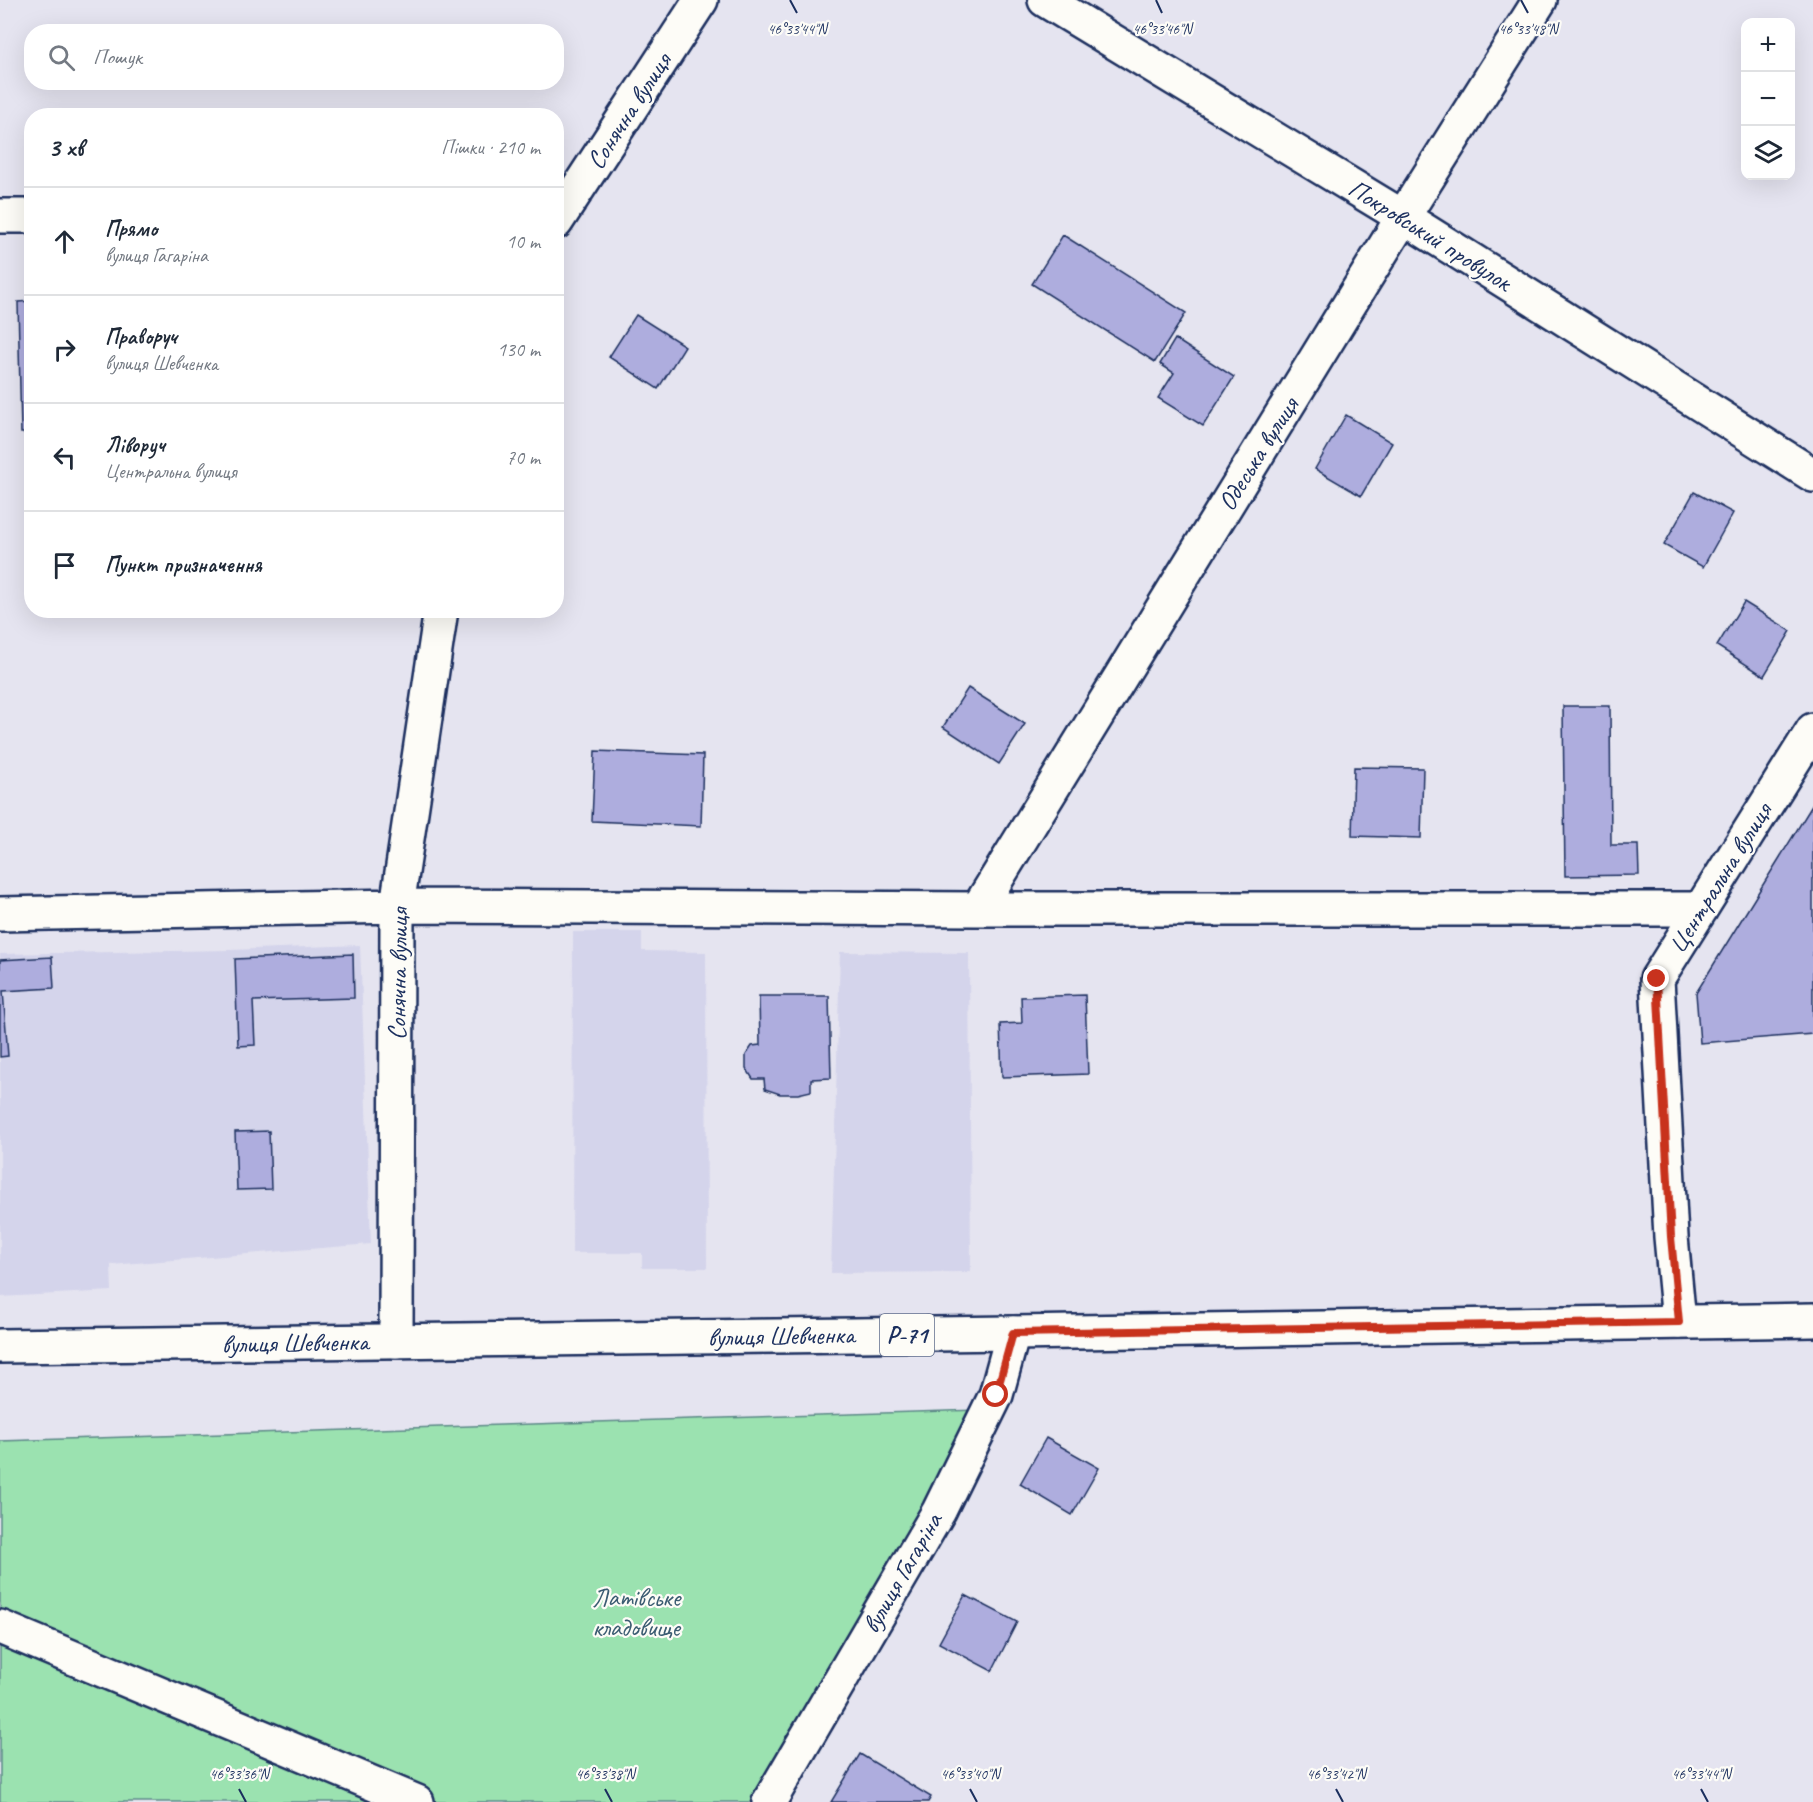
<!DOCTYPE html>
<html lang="uk">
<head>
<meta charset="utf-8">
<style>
  :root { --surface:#fff; --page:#f6f6f7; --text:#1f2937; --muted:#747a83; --line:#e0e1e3 }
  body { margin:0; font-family:Caveat,sans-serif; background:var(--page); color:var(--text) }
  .controls { position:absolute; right:18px; top:18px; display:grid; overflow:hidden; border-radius:12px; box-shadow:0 6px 24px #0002 }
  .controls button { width:54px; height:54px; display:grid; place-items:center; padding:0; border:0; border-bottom:2px solid var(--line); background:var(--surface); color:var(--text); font:30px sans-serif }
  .stop { position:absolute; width:18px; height:18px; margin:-14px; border:4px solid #c8321e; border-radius:50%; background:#fff }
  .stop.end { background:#c8321e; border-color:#fff; box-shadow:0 2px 6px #0008 }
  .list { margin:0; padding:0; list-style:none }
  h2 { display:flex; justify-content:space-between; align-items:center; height:78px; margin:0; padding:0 24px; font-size:26px }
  h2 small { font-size:20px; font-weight:400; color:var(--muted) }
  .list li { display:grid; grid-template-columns:39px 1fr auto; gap:18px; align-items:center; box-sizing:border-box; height:108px; padding:0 24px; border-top:2px solid var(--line) }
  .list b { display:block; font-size:22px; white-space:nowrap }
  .list p { margin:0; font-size:20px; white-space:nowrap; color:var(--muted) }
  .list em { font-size:20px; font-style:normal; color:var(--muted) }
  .icon { flex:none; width:33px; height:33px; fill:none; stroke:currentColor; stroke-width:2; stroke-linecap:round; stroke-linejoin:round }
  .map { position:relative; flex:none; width:1813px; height:1802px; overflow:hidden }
  .search { position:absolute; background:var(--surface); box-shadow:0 6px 24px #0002; left:24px; top:24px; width:540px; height:66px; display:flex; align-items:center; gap:15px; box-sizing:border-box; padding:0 21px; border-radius:24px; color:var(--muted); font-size:22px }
  .panel { position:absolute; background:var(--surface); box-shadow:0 6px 24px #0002; left:24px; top:108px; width:540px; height:510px; border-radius:24px }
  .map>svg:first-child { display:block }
  .built { fill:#d4d4eb }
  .green { fill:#9be2b0; stroke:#5b8887; stroke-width:1.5 }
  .building { fill:#aeadde; stroke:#1b2f5e; stroke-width:1.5 }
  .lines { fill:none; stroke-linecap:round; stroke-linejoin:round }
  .minor-casing { stroke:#1b2f5e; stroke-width:38 }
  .major-casing { stroke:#1b2f5e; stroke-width:38 }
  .minor { stroke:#fdfcf7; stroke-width:33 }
  .major { stroke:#fdfcf7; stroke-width:33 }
  .route { stroke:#c8321e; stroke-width:8 }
  .ticks { fill:none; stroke:#1b2f5e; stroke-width:2 }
  .labels { text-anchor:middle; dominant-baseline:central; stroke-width:4.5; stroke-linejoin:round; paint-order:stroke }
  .shield { fill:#fdfcf7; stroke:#5f6c8c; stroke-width:1.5 }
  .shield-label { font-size:24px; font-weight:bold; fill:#1b2f5e }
  .street-label { font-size:26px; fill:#1b2f5e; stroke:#fdfcf7 }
  .park-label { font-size:26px; fill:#3b5c72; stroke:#fdfcf7 }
  .ticks-label { font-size:15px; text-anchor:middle; fill:#1b2f5e; stroke:#fdfcf7; stroke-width:4.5; stroke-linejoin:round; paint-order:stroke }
</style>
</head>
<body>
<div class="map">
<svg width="1813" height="1802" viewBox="0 0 1813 1802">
  <rect width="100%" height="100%" fill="#e5e4f0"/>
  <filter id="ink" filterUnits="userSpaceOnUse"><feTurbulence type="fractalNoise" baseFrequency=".0167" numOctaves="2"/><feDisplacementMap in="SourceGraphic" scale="12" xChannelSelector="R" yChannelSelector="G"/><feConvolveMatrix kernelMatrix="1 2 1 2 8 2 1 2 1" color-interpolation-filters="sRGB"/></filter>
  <g filter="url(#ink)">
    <path class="built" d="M573 932H642V951L706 952 707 1268H642V1253H572Z
      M360 945 371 1244 111 1265 112 1291 0 1297V954L230 950Z
      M840 952 969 953 971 1272 831 1273Z"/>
    <path class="green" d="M978 1410 751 1802H0V1441Z"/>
    <path class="building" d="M1063 235 1186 313 1155 362 1032 284Z
      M32 301V433H21L18 302Z
      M636 315 685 346 658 389 609 357Z
      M1175 339 1234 377 1203 426 1158 398 1174 373 1160 364Z
      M1346 415 1392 443 1361 496 1315 469Z
      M1694 492 1733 513 1703 567 1664 545Z
      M1744 602 1791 631 1764 676 1717 646Z
      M968 688 1025 724 999 764 943 727Z
      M1563 706H1610L1611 845H1638L1639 875 1565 876Z
      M595 751 703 755 701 826 592 821Z
      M1354 767 1423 768 1421 838 1352 836Z
      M1813 804V1034L1700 1043 1696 993Z
      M353 954 354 998 253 1001 255 1045 238 1046 235 959Z
      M52 957 54 988 3 991 8 1056 0 1057V960Z
      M1085 995 1088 1074 1002 1077 1000 1024 1022 1023 1021 997Z
      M759 996H829L831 1078 811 1079V1091L798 1094H780L765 1089 764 1079H753L746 1068V1055L752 1046 760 1045Z
      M269 1131 271 1189 237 1190 235 1132Z
      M1046 1438 1099 1468 1072 1515 1020 1484Z
      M965 1595 1017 1622 992 1671 939 1643Z
      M860 1754 931 1797 928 1802H831Z"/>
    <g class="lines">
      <defs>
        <path id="minor" d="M1045 0 1403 217 1813 475
          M0 216H32
          M556 222 701 0
          M978 909 1403 217 1540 0
          M0 914 397 906 978 909H1701
          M1679 1322 1671 1237 1657 979 1813 730
          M396 1341 397 906 441 610
          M0 1627 417 1802
          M769 1802 939 1511 996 1395 1013 1333"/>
        <path id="major" d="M0 1346 1013 1333 1813 1320"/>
      </defs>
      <use href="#minor" class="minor-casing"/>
      <use href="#major" class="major-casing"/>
      <use href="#minor" class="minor"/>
      <use href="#major" class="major"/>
    </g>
  </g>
  <g class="lines" filter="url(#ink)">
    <path class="route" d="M996 1395 1013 1333 1679 1322 1671 1237 1657 979"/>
  </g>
  <path class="ticks" d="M790 0 797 13M1156 0 1162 13M1521 0 1528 13M239 1789 246 1802M605 1789 612 1802M970 1789 977 1802M1336 1789 1343 1802M1701 1789 1708 1802"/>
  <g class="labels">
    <rect class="shield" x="880" y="1314" width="54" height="42" rx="4.5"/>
    <g class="shield-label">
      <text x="907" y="1335">Р-71</text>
    </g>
    <g class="street-label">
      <text transform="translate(629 111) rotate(-57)">Сонячна вулиця</text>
      <text transform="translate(1430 235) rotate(32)">Покровський провулок</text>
      <text transform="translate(1258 454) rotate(-58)">Одеська вулиця</text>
      <text transform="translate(1720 878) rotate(-58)">Центральна вулиця</text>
      <text transform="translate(398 974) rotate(-89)">Сонячна вулиця</text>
      <text transform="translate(781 1336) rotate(-1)">вулиця Шевченка</text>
      <text transform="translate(295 1343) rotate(-1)">вулиця Шевченка</text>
      <text transform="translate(902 1573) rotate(-60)">вулиця Гагаріна</text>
    </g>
    <g class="park-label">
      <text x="636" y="1597">Латівське<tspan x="636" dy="30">кладовище</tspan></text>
    </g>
  </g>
  <g class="ticks-label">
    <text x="797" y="34">46°33'44"N</text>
    <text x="1162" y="34">46°33'46"N</text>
    <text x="1528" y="34">46°33'48"N</text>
    <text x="239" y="1779">46°33'36"N</text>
    <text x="605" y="1779">46°33'38"N</text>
    <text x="970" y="1779">46°33'40"N</text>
    <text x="1336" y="1779">46°33'42"N</text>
    <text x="1701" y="1779">46°33'44"N</text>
  </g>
</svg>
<div class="controls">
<button>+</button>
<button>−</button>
<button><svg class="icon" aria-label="layers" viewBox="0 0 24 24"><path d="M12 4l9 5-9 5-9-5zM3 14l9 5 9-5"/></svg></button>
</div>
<div class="stop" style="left:996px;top:1395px"></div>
<div class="stop end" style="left:1657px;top:979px"></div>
<div class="search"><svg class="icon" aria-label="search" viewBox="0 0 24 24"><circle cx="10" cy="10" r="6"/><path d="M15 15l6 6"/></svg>Пошук</div>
<section class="panel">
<h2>3 хв<small>Пішки · 210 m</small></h2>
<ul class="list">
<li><svg class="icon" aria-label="ahead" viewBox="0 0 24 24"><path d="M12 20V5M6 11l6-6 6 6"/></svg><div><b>Прямо</b><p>вулиця Гагаріна</p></div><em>10 m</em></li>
<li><svg class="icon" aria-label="right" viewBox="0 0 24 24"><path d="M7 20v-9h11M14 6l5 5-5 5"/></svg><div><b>Праворуч</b><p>вулиця Шевченка</p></div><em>130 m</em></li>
<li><svg class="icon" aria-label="left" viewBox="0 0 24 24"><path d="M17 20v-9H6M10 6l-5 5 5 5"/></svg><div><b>Ліворуч</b><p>Центральна вулиця</p></div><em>70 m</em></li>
<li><svg class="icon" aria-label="arrive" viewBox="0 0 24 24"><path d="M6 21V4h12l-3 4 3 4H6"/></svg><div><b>Пункт призначення</b></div></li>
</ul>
</section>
</div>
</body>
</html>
